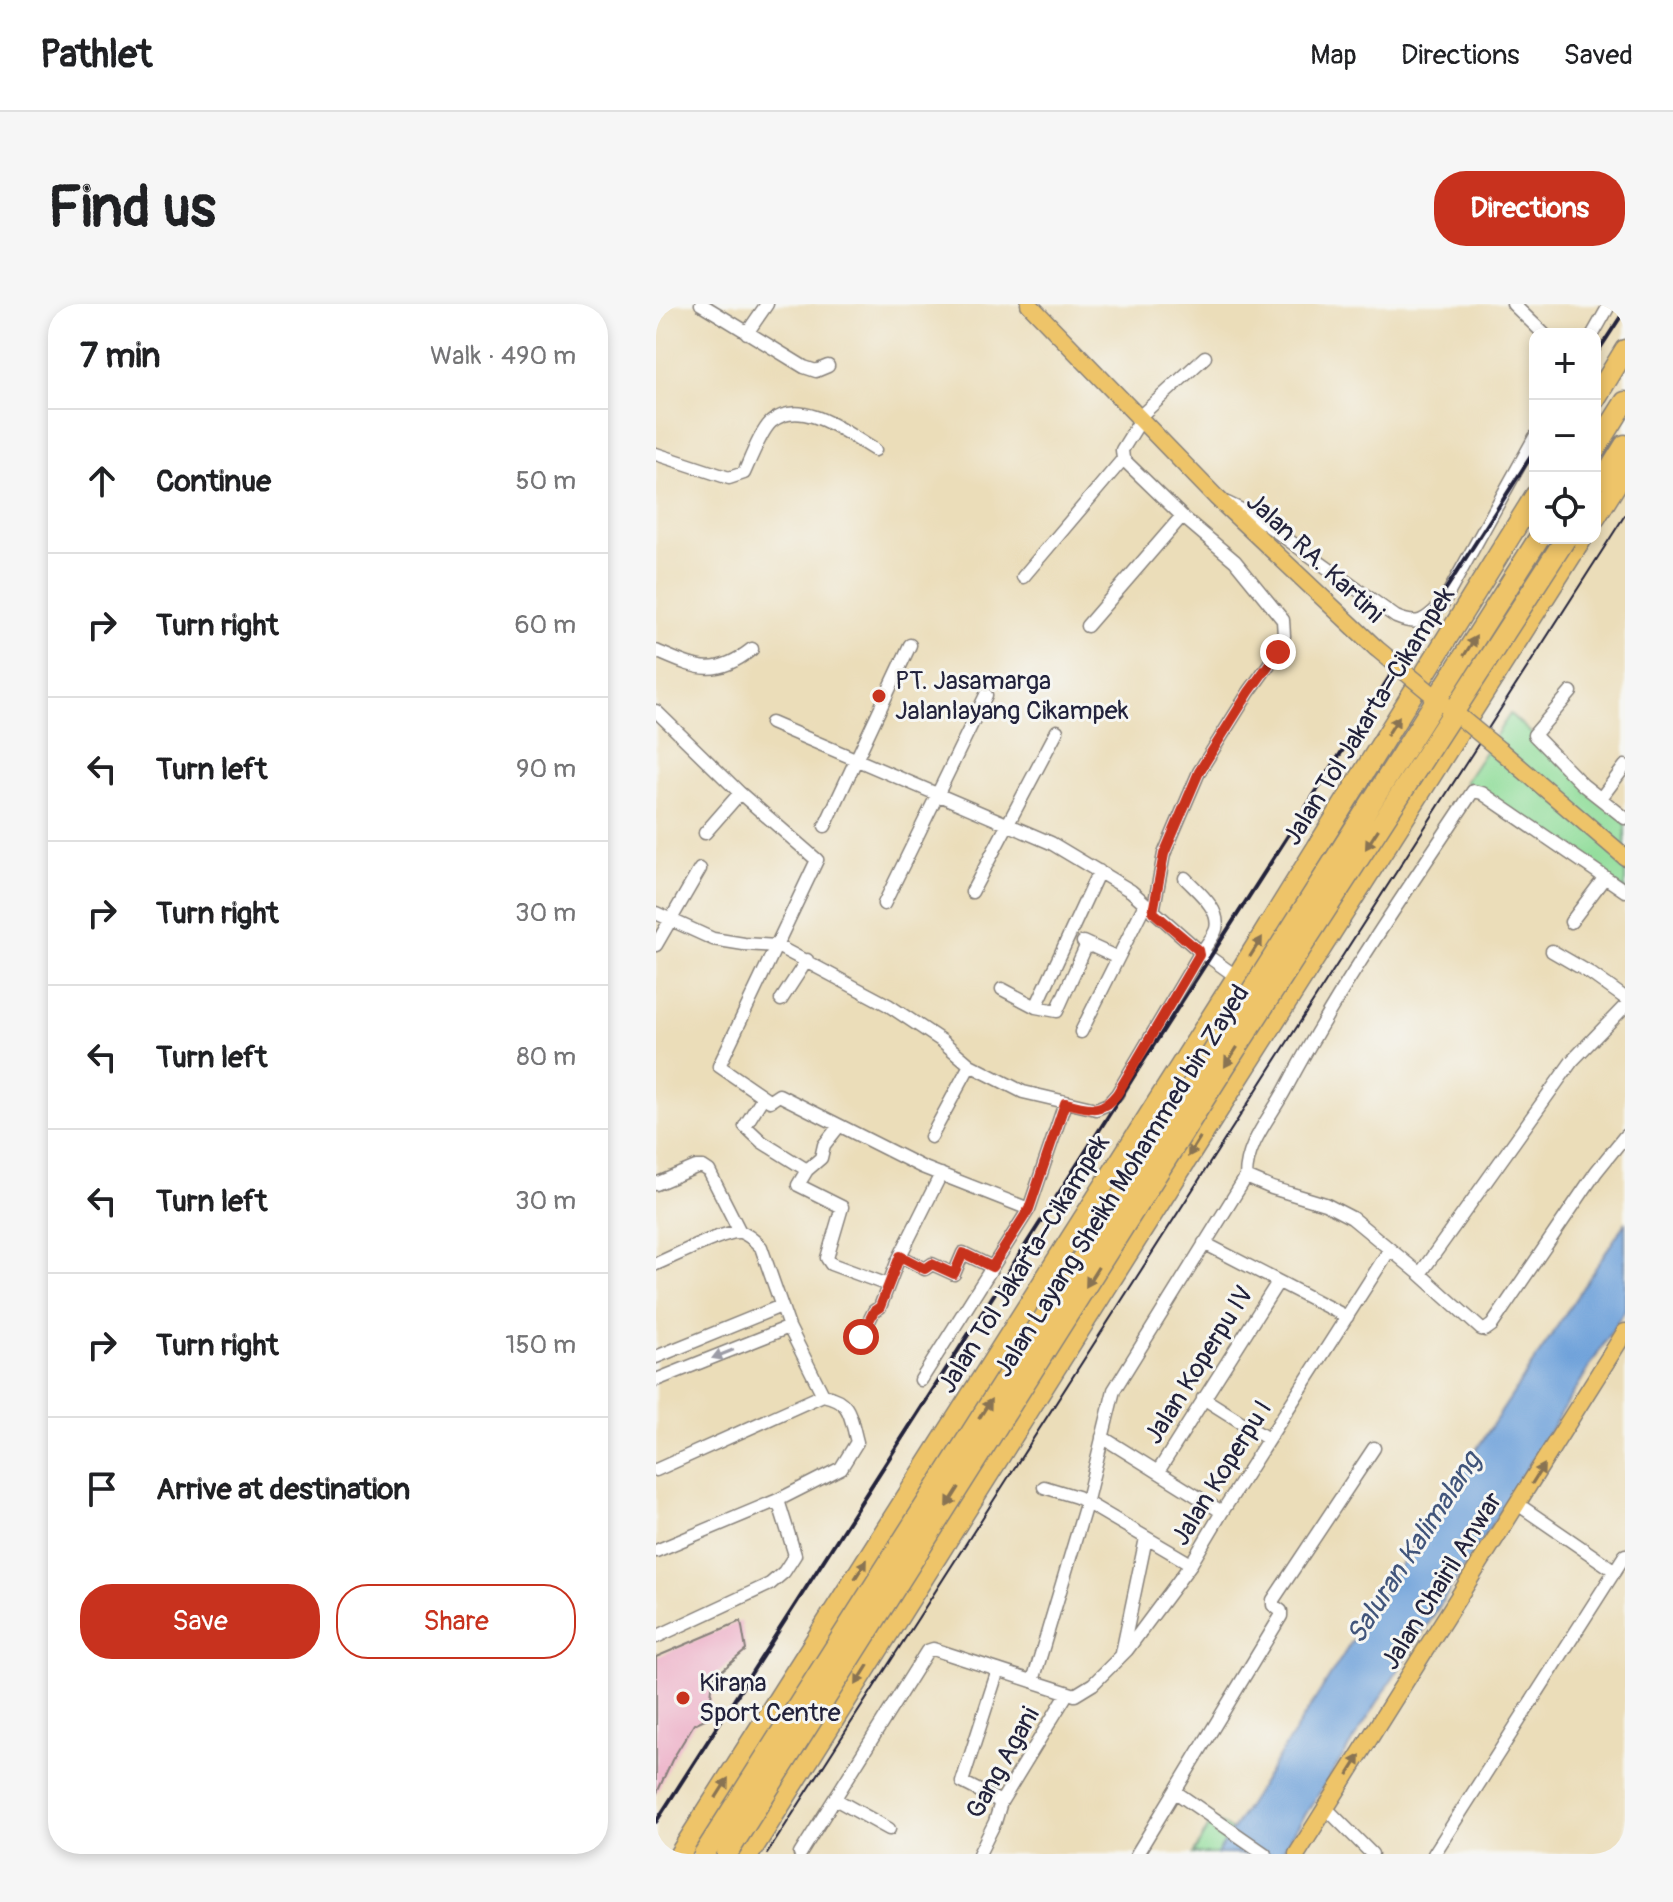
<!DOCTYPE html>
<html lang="en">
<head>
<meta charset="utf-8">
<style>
  :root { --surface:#fff; --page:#f6f6f6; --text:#202124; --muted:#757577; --line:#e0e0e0; --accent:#c8321e }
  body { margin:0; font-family:Pangolin,sans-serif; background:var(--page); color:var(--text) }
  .controls { position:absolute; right:24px; top:24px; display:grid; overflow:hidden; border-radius:16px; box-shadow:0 4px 12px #0003 }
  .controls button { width:72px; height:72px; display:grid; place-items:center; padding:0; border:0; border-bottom:2px solid var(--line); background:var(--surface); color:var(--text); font:40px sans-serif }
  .stop { position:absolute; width:24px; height:24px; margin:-18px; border:6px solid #c8321e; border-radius:50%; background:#fff }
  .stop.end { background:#c8321e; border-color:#fff; box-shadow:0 2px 8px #0008 }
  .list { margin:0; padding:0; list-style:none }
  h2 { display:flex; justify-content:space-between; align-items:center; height:104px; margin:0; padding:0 32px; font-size:34px }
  h2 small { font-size:26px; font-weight:400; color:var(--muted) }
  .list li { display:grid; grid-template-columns:52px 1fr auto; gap:24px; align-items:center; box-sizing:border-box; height:144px; padding:0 32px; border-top:2px solid var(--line) }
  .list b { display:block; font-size:30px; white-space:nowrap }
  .list em { font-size:26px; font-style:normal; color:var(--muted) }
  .actions { display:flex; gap:16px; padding:24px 32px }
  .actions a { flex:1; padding:18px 0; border:2px solid var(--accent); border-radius:32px; text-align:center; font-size:28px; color:var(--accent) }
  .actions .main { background:var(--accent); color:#fff }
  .icon { flex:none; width:44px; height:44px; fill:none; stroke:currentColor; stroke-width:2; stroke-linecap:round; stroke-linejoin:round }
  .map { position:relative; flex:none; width:969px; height:1550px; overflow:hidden; border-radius:32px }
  header { display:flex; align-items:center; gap:48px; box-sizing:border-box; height:112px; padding:0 40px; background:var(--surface); border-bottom:2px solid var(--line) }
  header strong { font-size:38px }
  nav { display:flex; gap:44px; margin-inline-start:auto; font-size:28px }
  .intro { display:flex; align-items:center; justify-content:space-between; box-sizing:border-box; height:192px; padding:0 48px }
  h1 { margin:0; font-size:56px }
  .button { padding:20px 36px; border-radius:32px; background:var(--accent); color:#fff; font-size:28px; font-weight:700 }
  main { display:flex; gap:48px; padding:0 48px }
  aside { flex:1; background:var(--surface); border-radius:32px; box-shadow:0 4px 12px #0003 }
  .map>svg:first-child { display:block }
  .green { fill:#90dd9a; stroke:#59806a; stroke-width:2 }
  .water { fill:#6fa2da; stroke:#48628a; stroke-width:2 }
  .building { fill:#eca8c3 }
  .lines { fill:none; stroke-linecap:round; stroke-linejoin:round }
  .minor-casing { stroke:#86807a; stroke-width:15 }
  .major-casing { stroke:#86807a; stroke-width:19 }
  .highway-casing { stroke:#86807a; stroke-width:23 }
  .minor { stroke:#fff; stroke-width:12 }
  .major { stroke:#eec469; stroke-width:16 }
  .highway { stroke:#eec469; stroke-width:20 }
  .tram { stroke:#22223b; stroke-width:2 }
  .rail { stroke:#22223b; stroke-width:4 }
  .major-bridge-casing { stroke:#86807a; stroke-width:19; stroke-linecap:butt }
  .highway-bridge-casing { stroke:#86807a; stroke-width:23; stroke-linecap:butt }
  .major-bridge { stroke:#eec469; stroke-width:16 }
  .highway-bridge { stroke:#eec469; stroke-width:20 }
  .oneway { fill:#887352 }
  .oneway2 { fill:#9c9ca7 }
  .route { stroke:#c8321e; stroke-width:10 }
  .poi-dot { fill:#c8321e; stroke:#f6f6f2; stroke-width:3 }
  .labels { text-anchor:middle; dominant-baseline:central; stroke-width:6; stroke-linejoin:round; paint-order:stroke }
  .street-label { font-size:26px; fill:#22223b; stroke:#f6f6f2 }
  .poi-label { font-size:26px; fill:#22223b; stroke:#f6f6f2; text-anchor:start }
  .water-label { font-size:28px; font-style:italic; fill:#41557b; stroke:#f6f6f2 }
</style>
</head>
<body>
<header>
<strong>Pathlet</strong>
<nav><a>Map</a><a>Directions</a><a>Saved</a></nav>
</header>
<div class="intro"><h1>Find us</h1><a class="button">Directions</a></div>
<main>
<aside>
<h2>7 min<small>Walk · 490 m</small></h2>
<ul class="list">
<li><svg class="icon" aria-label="ahead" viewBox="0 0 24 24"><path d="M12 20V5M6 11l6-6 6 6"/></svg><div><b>Continue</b></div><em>50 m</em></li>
<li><svg class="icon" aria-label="right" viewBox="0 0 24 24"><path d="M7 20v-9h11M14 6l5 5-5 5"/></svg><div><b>Turn right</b></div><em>60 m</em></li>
<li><svg class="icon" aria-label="left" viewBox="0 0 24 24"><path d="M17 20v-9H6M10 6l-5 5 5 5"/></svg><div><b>Turn left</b></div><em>90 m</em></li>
<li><svg class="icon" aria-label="right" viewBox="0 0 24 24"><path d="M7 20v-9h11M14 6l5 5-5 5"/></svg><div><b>Turn right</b></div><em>30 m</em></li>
<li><svg class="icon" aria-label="left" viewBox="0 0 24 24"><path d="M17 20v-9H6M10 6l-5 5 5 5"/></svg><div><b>Turn left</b></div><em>80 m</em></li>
<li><svg class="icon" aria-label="left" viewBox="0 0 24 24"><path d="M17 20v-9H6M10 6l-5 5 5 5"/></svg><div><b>Turn left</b></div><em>30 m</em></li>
<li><svg class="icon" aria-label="right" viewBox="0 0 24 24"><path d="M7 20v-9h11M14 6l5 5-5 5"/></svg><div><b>Turn right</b></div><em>150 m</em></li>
<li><svg class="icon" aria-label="arrive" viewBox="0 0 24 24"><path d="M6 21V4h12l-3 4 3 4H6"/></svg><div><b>Arrive at destination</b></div></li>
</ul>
<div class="actions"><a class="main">Save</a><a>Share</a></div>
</aside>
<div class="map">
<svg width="969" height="1550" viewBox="0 0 969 1550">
  <rect width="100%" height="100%" fill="#f6f6f2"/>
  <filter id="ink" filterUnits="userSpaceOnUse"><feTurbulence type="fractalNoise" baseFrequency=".0125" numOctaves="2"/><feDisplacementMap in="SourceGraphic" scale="16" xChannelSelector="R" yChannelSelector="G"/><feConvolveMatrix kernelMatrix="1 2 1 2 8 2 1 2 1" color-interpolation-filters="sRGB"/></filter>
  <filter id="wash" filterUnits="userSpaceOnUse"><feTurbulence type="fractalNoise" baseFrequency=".006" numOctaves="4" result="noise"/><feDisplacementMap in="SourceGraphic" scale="32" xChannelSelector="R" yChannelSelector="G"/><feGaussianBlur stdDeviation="1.8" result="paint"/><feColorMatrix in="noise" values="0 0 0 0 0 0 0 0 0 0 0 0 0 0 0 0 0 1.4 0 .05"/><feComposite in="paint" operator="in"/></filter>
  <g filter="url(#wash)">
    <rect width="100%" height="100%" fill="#ebddb9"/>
    <path class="green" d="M854 410 969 515V587L809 478Z
      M557 1515 576 1527 561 1550H537Z"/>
    <path class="water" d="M969 919V1006L835 1222 624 1550H561L738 1271Z"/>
    <g id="blocks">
      <path class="building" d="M85 1317 90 1346 57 1374 53 1413 38 1420 16 1456 0 1491V1353Z"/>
    </g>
  </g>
  <g filter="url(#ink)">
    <use href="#blocks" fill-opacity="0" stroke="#86807a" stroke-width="2"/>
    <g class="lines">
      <defs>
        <path id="minor" d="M45 0 148 63 160 67 172 62
          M857 0 888 30
          M91 29 111 0
          M937 30 954 0
          M481 115 549 53
          M484 117 466 146 467 155 526 212 579 257 627 316 628 332 622 348 593 388 543 468 508 550 497 608
          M0 150 73 174 88 169C94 156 105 127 115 118 146 92 191 130 219 146
          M571 199 600 213 740 313C764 323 769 316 787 299L879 133
          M367 273 467 155
          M431 322 526 212
          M0 347C40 364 58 375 96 345
          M915 388 878 431 927 481 969 514
          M0 407 84 489 161 556 63 762 114 797 123 791 266 863 373 905
          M945 494 969 462
          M169 522 254 341
          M49 529 84 489
          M529 574C541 587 565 605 560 625 558 632 550 641 546 648H543
          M316 588 401 427
          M228 600 330 391
          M0 609 57 635 88 640 121 642 232 701 286 737 314 761 367 788 440 805 452 800 461 790 543 651 542 646 475 587 395 539 115 419
          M915 618 949 573
          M427 638 462 654
          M0 641 44 565
          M896 647 934 669 969 694
          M546 648 581 673
          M346 685 380 703 401 707 431 640
          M125 696 151 656
          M380 703 443 567
          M425 728 489 600
          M107 793 89 822 106 838 151 866
          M183 822 168 841 165 854 151 866 142 881 186 903 171 954 175 960 232 981
          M275 833 314 761
          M590 873 616 884 669 900 696 914 764 970 825 1025 829 1026 836 1021 940 868 969 832
          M0 880 40 863H47L53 867 84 928
          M548 939 691 1013
          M244 952 269 965 276 960 298 970 307 949 336 963
          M0 960C17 953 69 926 84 928 92 930 100 938 105 943L133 1023 167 1091C196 1097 194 1113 201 1138L185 1164 122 1196 0 1247
          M764 970 916 757 969 702
          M205 1033 218 1007 224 1003 242 956 285 870
          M0 1053 125 1002
          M0 1076 133 1023
          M265 1076 373 905 409 799
          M547 1094 612 1135
          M446 1133 566 1208
          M0 1166 167 1091
          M503 1166 622 978
          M388 1183 421 1193 535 1260
          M863 1201 959 1267
          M0 1333 114 1280 128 1268 139 1251 122 1196
          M466 1349 490 1234
          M342 1366 306 1478 345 1498
          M377 1377 430 1200 458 1086 590 873C590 840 614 814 629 786 684 682 752 585 817 487L826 489 969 587
          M521 1489 609 1550
          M179 1495 233 1525
          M671 1505 716 1550
          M144 1550 271 1347 277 1345 419 1391 437 1380 471 1346 535 1260 566 1208 734 945
          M323 1550 339 1518 345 1498 411 1390
          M481 1550 625 1312V1307L617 1301V1296L718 1144
          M778 1550 969 1251"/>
        <path id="major" d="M373 0 560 193 720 344
          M845 447 969 553
          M641 1550 969 1028"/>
        <path id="highway" d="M939 95 969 46
          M939 146 969 98
          M948 175 969 141
          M939 214 969 166
          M24 1550 581 673 879 192
          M93 1550 546 831 926 234"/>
      </defs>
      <use href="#minor" class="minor-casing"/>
      <use href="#major" class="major-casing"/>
      <use href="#highway" class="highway-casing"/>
      <use href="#minor" class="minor"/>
      <use href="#major" class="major"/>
      <use href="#highway" class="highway"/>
      <path class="tram" d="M111 1550 969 211"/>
      <path class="rail" d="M939 52 969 6
        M0 1518 879 146"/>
      <defs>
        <path id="major-bridge" d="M720 344 845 447"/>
        <path id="highway-bridge" d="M48 1550 883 234
          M71 1550 576 751 910 234"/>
      </defs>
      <use href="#major-bridge" class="major-bridge-casing"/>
      <use href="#highway-bridge" class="highway-bridge-casing"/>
      <use href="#major-bridge" class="major-bridge"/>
      <use href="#highway-bridge" class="highway-bridge"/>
    </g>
    <defs><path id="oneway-solid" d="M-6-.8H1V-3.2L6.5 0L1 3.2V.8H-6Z" transform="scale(2)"/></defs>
    <g class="oneway">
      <use href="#oneway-solid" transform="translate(814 342) rotate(-58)"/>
      <use href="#oneway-solid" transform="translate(737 422) rotate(-58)"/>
      <use href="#oneway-solid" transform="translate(716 535) rotate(123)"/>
      <use href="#oneway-solid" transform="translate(600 643) rotate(-58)"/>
      <use href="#oneway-solid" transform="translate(575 753) rotate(123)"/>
      <use href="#oneway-solid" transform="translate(538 843) rotate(122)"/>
      <use href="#oneway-solid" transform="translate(436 973) rotate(122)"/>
      <use href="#oneway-solid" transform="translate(329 1105) rotate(-58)"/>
      <use href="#oneway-solid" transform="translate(882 1170) rotate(-58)"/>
      <use href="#oneway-solid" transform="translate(297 1193) rotate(122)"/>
      <use href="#oneway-solid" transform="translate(205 1265) rotate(-58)"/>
      <use href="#oneway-solid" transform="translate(206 1371) rotate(122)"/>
      <use href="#oneway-solid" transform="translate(698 1461) rotate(-58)"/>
      <use href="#oneway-solid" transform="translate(66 1484) rotate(-58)"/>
    </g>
    <use class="oneway2" href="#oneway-solid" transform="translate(67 1050) rotate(158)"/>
  </g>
  <g class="lines" filter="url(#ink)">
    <path class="route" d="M205 1033 218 1007 224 1003 244 952 269 965 276 960 298 970 307 949 336 963 373 905 409 799C433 804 444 811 461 790L543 651 542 646 497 608 508 550 543 468 593 388 622 348"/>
  </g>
  <g class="poi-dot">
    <circle cx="223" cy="392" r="8"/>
    <circle cx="27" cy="1394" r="8"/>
  </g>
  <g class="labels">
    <g class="street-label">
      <text transform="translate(659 254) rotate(43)">Jalan RA. Kartini</text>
      <text transform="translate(713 412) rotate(-58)">Jalan Tol Jakarta–Cikampek</text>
      <text transform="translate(466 877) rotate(-58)">Jalan Layang Sheikh Mohammed bin Zayed</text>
      <text transform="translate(368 960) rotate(-58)">Jalan Tol Jakarta–Cikampek</text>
      <text transform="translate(543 1061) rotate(-58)">Jalan Koperpu IV</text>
      <text transform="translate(566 1169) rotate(-58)">Jalan Koperpu I</text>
      <text transform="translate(786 1277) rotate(-58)">Jalan Chairil Anwar</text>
      <text transform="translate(347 1459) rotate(-61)">Gang Agani</text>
    </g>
    <g class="poi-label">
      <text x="239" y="377">PT. Jasamarga<tspan x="239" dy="30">Jalanlayang Cikampek</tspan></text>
      <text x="43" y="1379">Kirana<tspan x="43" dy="30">Sport Centre</tspan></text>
    </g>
    <g class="water-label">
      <text transform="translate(758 1244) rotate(-57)">Saluran Kalimalang</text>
    </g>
  </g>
</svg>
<div class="controls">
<button>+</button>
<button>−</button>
<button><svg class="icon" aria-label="locate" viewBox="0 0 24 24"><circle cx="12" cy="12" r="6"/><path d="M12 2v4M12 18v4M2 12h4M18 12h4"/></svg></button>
</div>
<div class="stop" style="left:205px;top:1033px"></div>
<div class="stop end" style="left:622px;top:348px"></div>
</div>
</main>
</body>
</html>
